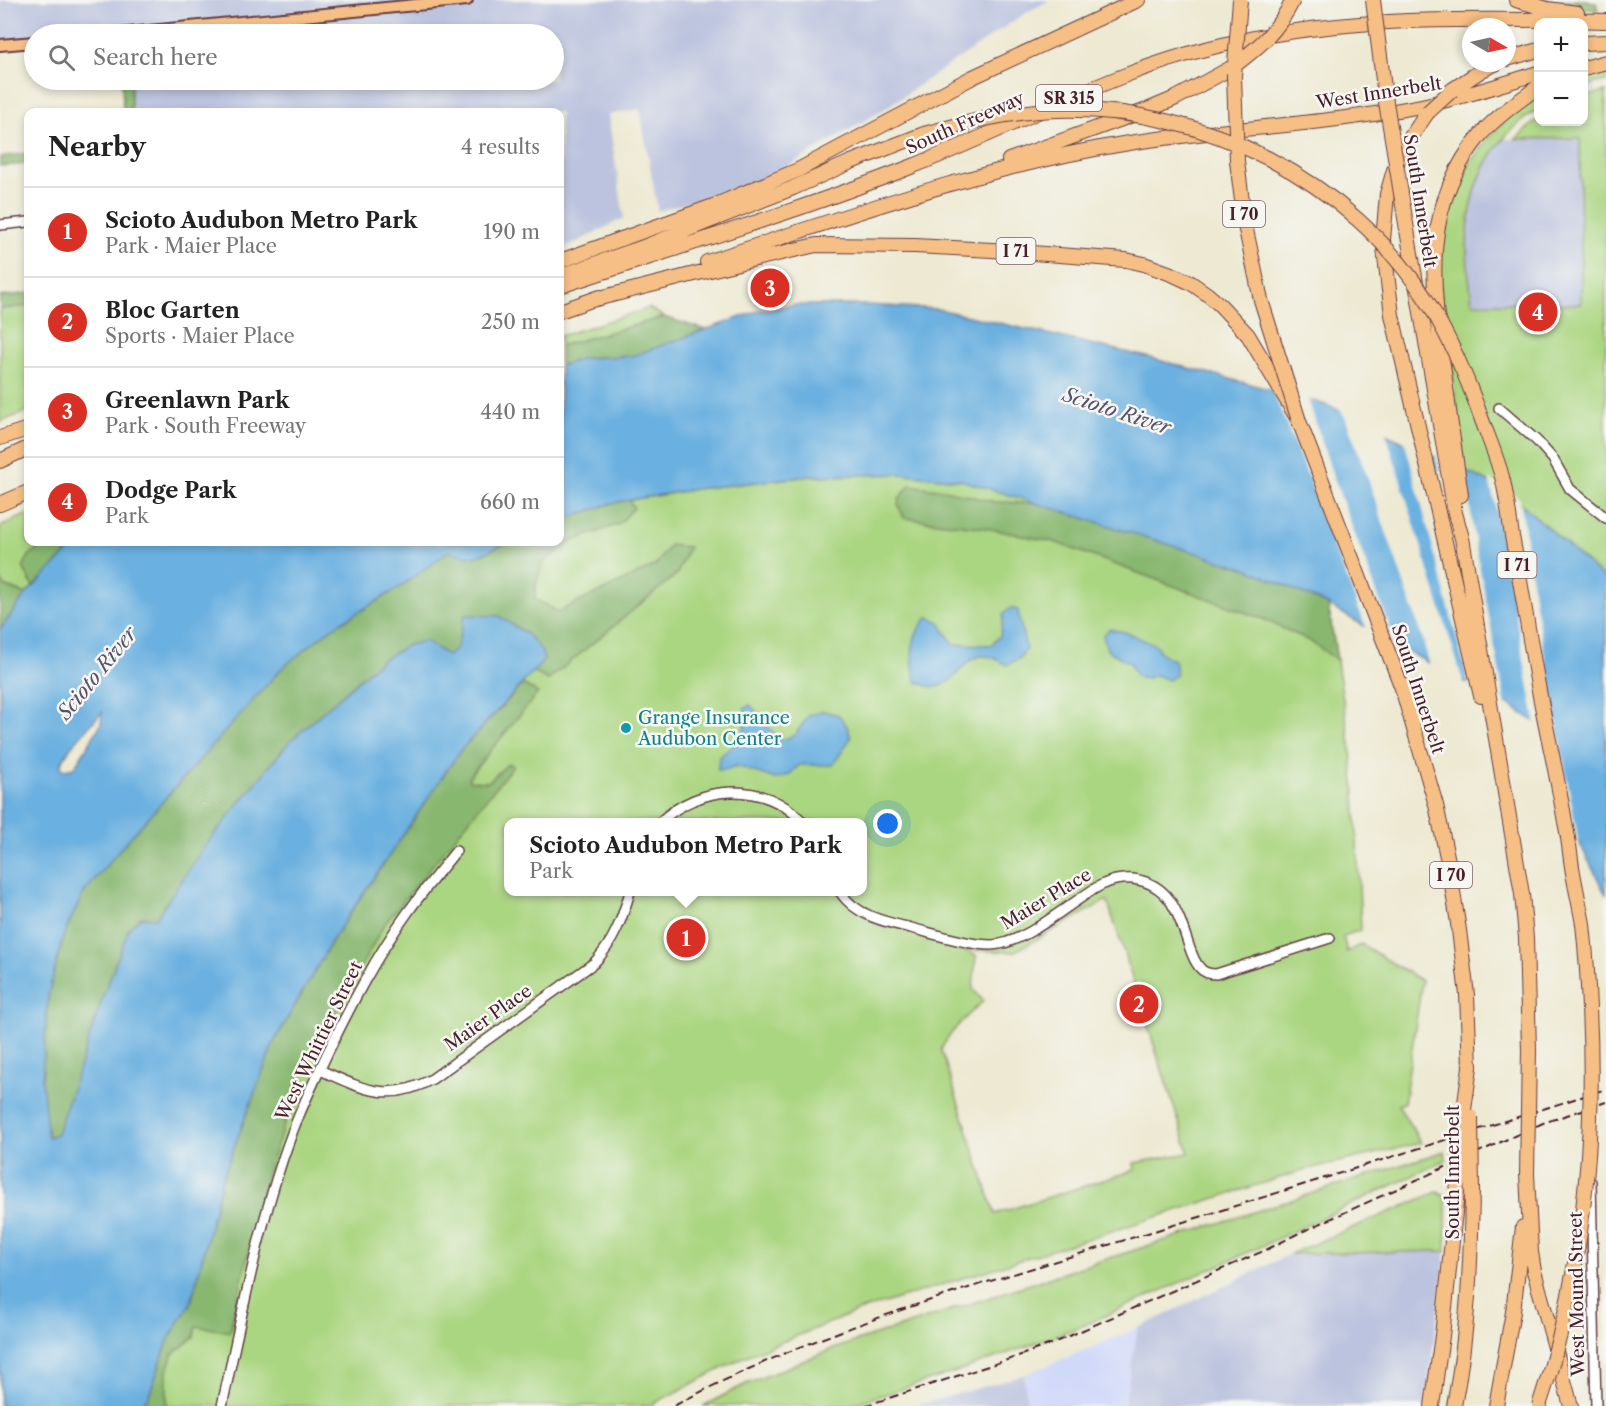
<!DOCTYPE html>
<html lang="en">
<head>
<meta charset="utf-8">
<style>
  :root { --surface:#fff; --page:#f6f6f6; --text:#222; --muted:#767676; --line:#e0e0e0; --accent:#d93025 }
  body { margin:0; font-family:"Libre Caslon Text",serif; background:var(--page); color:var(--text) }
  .controls { position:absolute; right:18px; top:18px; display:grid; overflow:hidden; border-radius:12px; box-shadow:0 3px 9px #0003 }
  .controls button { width:54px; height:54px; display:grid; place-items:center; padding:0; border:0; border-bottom:2px solid var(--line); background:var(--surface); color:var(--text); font:30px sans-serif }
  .compass { position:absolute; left:1462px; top:18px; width:54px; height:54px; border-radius:50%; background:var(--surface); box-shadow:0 3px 9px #0003; rotate:99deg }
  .you { position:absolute; left:888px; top:824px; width:21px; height:21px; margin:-15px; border:4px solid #fff; border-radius:50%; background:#1a73e8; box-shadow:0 0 0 9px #1a73e833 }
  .badge { display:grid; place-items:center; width:39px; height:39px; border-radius:50%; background:var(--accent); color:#fff; font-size:20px; font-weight:700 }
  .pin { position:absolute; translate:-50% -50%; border:3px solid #fff; box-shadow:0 2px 6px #0006 }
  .popup { position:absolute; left:504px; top:818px; width:363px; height:78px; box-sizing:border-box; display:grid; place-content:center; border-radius:12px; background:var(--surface); filter:drop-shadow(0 2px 4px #0005); font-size:20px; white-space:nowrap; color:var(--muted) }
  .popup b { font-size:22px; color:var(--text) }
  .popup::after { content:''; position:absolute; left:50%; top:100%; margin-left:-12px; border:12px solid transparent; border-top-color:var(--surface) }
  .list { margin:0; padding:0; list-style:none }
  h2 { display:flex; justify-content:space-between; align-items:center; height:78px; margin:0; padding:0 24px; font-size:26px }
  h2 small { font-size:20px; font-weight:400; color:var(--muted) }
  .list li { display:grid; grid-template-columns:39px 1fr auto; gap:18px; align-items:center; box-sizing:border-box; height:90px; padding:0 24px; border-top:2px solid var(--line) }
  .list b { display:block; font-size:22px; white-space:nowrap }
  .list p { margin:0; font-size:20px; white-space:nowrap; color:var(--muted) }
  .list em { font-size:20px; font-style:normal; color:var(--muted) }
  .icon { flex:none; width:33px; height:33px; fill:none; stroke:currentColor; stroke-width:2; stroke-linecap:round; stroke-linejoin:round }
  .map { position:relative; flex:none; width:1606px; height:1406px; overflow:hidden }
  .search { position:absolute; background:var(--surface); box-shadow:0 3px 9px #0003; left:24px; top:24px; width:540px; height:66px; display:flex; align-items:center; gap:15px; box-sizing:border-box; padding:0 21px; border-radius:33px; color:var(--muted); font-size:22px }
  .panel { position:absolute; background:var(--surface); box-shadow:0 3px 9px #0003; left:24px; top:108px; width:540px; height:438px; border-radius:12px }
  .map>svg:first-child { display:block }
  .built { fill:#d1d9f9 }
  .industrial { fill:#bbc3de }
  .green { fill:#abd681; stroke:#7a7a56; stroke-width:1.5; fill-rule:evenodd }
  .forest { fill:#88b76f; stroke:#696b4d; stroke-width:1.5 }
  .water { fill:#6ab0e0; stroke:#5a6886; stroke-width:1.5; fill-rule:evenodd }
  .pier { fill:#ede9d2 }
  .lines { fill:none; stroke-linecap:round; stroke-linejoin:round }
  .minor-casing { stroke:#623d44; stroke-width:12 }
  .major-casing { stroke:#623d44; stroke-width:14 }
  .highway-casing { stroke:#623d44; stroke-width:16 }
  .minor { stroke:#fff; stroke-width:9 }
  .major { stroke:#f5bf86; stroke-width:10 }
  .highway { stroke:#f5bf86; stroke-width:14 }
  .rail { stroke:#4a1f2b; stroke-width:2; stroke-dasharray:9 4.5; stroke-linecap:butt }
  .highway-bridge-casing { stroke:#623d44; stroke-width:16; stroke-linecap:butt }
  .highway-bridge { stroke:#f5bf86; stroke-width:14 }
  .culture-dot { fill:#0f9aa8; stroke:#f6f6f2; stroke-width:2 }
  .labels { text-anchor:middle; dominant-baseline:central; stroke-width:5; stroke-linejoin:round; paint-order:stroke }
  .shield { fill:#f6f6f2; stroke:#7e6067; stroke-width:1.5 }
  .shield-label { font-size:16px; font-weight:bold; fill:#4a1f2b }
  .street-label { font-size:18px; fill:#4a1f2b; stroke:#f6f6f2 }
  .culture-label { font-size:18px; fill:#0d838f; stroke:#f6f6f2; text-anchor:start }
  .water-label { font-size:20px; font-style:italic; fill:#55526a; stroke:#f6f6f2 }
</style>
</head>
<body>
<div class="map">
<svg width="1606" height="1406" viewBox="0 0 1606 1406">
  <rect width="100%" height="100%" fill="#f6f6f2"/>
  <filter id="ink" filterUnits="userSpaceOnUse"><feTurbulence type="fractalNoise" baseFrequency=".0167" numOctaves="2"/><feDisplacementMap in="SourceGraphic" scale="12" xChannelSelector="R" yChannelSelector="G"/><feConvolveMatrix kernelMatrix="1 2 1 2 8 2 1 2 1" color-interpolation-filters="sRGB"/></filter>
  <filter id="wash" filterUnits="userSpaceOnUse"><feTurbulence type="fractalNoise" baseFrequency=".008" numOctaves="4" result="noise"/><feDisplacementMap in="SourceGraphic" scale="24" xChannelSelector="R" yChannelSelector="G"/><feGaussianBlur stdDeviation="1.35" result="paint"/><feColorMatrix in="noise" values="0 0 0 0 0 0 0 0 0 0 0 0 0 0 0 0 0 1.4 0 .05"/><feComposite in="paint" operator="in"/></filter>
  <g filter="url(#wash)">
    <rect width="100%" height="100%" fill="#ede9d2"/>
    <path class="built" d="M1138 1328 1124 1406H1027L1024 1375Z"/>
    <path class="industrial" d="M0 0H1050L1027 12 881 111 797 161 754 183 658 211 640 109 608 115 624 218 575 243 560 249V112H131V80H554V34H34V44L0 47Z
      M1580 138 1581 304 1472 303 1467 249 1472 199 1481 173 1497 146 1502 139Z
      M1446 1251 1425 1406H1124L1138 1328 1290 1254Z
      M1024 1375 1027 1406H916Z"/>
    <path class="green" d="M1606 67V81L1584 86V75Z
      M1606 91V580L1506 490 1464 471C1460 431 1455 392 1450 353 1445 318 1437 283 1440 248 1442 235 1446 221 1450 208 1466 158 1494 124 1538 96V109C1487 142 1469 187 1467 247 1467 266 1470 285 1472 303L1581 304 1580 138 1516 139 1538 119V122H1584V97Z
      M28 306V411L0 422V309Z
      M649 308 664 317 560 346V336Z
      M904 474 961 480 1072 513 1328 605 1351 750 1355 794 1361 930 1343 936 1347 952 1361 944 1422 981 1404 1103 1398 1105 1421 1143 1308 1169 859 1311 744 1357 649 1406H138L148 1398 191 1303 222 1179 460 751 543 660 476 557 508 542H560V521L612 503 703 488 810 476ZM509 822H863V892H509ZM1107 900 1189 1153 1134 1163 1135 1170 995 1214 941 1050C948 1032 970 1014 983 1001L973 989 976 955 961 949 1014 952Z
      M28 514V542H45L29 556 24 566 33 587 26 594 6 587 0 580V527Z
      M1445 1151 1446 1160 1260 1247 1082 1326 956 1372 847 1406H703L744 1385 830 1350 1066 1272Z
      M1437 1192 1446 1197V1251L1290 1254Z"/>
    <path class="forest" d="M1537 0H1587L1596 3 1598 10 1574 8Z
      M122 80H131V112H123Z
      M28 153V164L0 166V157Z
      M28 293V306L0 309V297Z
      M664 317 706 330 632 356 584 358 560 366V346Z
      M910 485 945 490 995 502 1036 503 1251 570 1328 605 1337 660 1308 640 1263 619 1054 542 986 528 904 518 898 505 900 497Z
      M629 500 634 508 619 524 570 542 542 564 536 585 535 599 558 612 656 565 670 545 689 547 677 574 548 680 533 672 544 660 457 647 448 656 426 641 408 645 380 661 289 742 205 846 156 918 129 928 104 994 57 1135 47 1137 42 1080 48 996 64 934 83 894 120 849 281 669 330 629 394 591 448 552 476 557 508 542H560V521L612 503Z
      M45 542H82L73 547 33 587 23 567 29 556Z
      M0 580 6 587 26 594 0 630Z
      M523 684 538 693 468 778 471 781 488 782 509 763 513 766 384 925 303 1071 266 1177 230 1332 196 1326 194 1337 172 1355 167 1372V1406H138L148 1398 169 1338 191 1303 222 1179 274 1042 336 934 460 751Z"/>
    <path class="water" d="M794 305H867L938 309 1147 357 1317 402 1342 411 1388 435 1506 490 1606 580V895L1575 834 1550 732 1505 702 1430 664 1328 605 1251 570 961 480 904 474 810 476 703 488 612 503 560 521V366L584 358 632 356 761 310Z
      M82 542H508L476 557 448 552 394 591 330 629 281 669 120 849 83 894 64 934 48 996 42 1080 48 1137 57 1134 104 994 129 928 141 917 156 918 205 846 289 742 380 661 408 645 426 641 448 656 457 647 465 615 499 616 528 635 541 650 544 660 460 751 336 934 274 1042 222 1179 191 1303 169 1338 148 1398 138 1406H0V630L26 594 73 547ZM102 712 101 724 74 768 64 770 60 765 70 748Z
      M1011 608 1018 610C1020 624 1024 637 1026 650L1019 659 1007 665C1001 662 993 656 985 656 958 654 956 703 916 681 910 656 909 636 928 617L940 622 945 632 954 644 991 645 1000 636 1004 613Z
      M1109 629 1125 632 1156 645 1161 653 1175 661 1176 675 1169 680 1155 675C1140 683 1135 677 1130 663L1107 650 1103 635Z
      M750 705C763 716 768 732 783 740L795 735 809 715 823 711 839 715 847 726 851 738 833 765H799L789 775 775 779 737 766 724 770H718L719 757 742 739 745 726 743 714 745 708Z"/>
    <path class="pier" d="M1271 387 1307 396 1333 476 1398 649 1367 631 1307 474Z
      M1339 407 1385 430 1464 684 1430 667 1422 636 1365 470 1346 419Z
      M1404 439 1430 452 1452 543 1435 454 1464 467 1476 548 1506 706 1470 688Z
      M1489 479 1507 488 1520 499 1535 604 1580 850 1572 835 1548 734 1536 726 1498 517Z"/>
  </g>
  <g filter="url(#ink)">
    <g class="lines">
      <defs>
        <path id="minor" d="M0 225 28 222
          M1499 408 1537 441 1553 459 1570 489 1606 518
          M660 822C700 784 764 780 803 822
          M840 892C856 916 885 922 911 928 932 933 980 949 1000 944 1027 938 1052 917 1075 902 1093 889 1109 877 1133 879 1170 884 1178 913 1188 943 1191 952 1194 962 1200 968 1204 973 1210 974 1216 974L1330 938
          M320 1070C361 1088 388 1104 432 1079L594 963C614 942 622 919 630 892
          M1591 1182 1596 1406
          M222 1406C242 1315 259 1221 292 1133 302 1106 315 1080 327 1054 351 1005 376 956 408 912 423 891 440 871 456 851"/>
        <path id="major" d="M118 34 467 0
          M0 45 34 42"/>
        <path id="highway" d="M1516 0 1547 9 1577 13
          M1584 43 1606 42
          M1507 59 1538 50
          M1584 68 1606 62
          M1452 90 1482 70 1497 63
          M1427 113 1403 149 1394 170 1387 194 1383 240 1392 315 1481 696
          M1009 160 1152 108 1176 98 1231 68
          M1407 230 1455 513 1462 538 1470 584 1522 894 1526 938 1529 1050
          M560 261 716 205 798 170 973 77 1138 0
          M707 262C845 217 984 166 1129 143 1226 128 1325 125 1421 106 1461 98 1500 85 1538 73
          M560 276 646 246 793 188 851 162 924 134
          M560 286C678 247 797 212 913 166 1020 124 1121 66 1235 42 1357 15 1481 19 1606 21
          M592 300 734 264 816 245 915 246 992 250 1126 260 1144 264 1174 275 1191 283 1207 294 1220 305 1248 335 1299 421 1402 688 1436 805 1449 866 1459 930 1467 995 1470 1067
          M560 311 600 297
          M0 438 28 429
          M0 461 28 448
          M1461 495C1455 454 1449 413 1444 372 1432 285 1420 206 1482 133 1498 115 1519 101 1538 87
          M0 504 28 492
          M1527 1174 1531 1252 1534 1271 1571 1406
          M1432 1406 1442 1336 1457 1193
          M1454 1406C1468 1334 1471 1262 1472 1189
          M1496 1406 1513 1312 1523 1227"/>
      </defs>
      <use href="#minor" class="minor-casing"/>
      <use href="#major" class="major-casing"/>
      <use href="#highway" class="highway-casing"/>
      <use href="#minor" class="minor"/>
      <use href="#major" class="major"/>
      <use href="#highway" class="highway"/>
      <path class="rail" d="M674 1406C812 1331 966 1289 1115 1243 1279 1193 1442 1141 1606 1089
        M864 1406 1010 1359 1051 1344 1268 1249 1297 1234 1543 1123 1606 1102"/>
      <defs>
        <path id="highway-bridge" d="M1240 0 1234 76 1237 161 1245 225 1261 300 1299 421
          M1373 0 1385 96 1407 230
          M1231 68C1258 48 1278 31 1293 0
          M1427 113 1452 90
          M924 134C968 122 1012 111 1058 110 1203 106 1351 179 1429 304 1451 340 1468 380 1482 420 1489 439 1497 458 1502 477 1507 496 1509 516 1512 536 1522 589 1530 643 1540 696 1548 738 1558 780 1565 822 1569 839 1570 856 1573 873 1576 890 1580 907 1583 924 1586 952 1588 981 1589 1009 1596 1143 1582 1279 1539 1406
          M1471 1117 1472 1189
          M1527 1174 1529 1050
          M1457 1193 1462 1124 1470 1067"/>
      </defs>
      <use href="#highway-bridge" class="highway-bridge-casing"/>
      <use href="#highway-bridge" class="highway-bridge"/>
    </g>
  </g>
  <circle class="culture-dot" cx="626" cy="728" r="6"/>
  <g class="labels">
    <g class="shield">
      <rect x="1036" y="85" width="66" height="26" rx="4.5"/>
      <rect x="1223" y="201" width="42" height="26" rx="4.5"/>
      <rect x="996.5" y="238" width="39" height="26" rx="4.5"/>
      <rect x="1497.5" y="552" width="39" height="26" rx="4.5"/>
      <rect x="1430" y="862" width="42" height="26" rx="4.5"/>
    </g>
    <g class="shield-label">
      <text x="1069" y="98">SR 315</text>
      <text x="1244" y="214">I 70</text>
      <text x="1016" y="251">I 71</text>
      <text x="1517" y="565">I 71</text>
      <text x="1451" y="875">I 70</text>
    </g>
    <g class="street-label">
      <text transform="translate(1379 93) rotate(-9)">West Innerbelt</text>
      <text transform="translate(965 123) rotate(-24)">South Freeway</text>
      <text transform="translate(1420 201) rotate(81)">South Innerbelt</text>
      <text transform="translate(1418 689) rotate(72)">South Innerbelt</text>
      <text transform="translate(1046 899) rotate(-31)">Maier Place</text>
      <text transform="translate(488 1018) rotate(-35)">Maier Place</text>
      <text transform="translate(319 1041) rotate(-64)">West Whittier Street</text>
      <text transform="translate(1453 1172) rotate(-90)">South Innerbelt</text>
      <text transform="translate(1577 1294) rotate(-91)">West Mound Street</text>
    </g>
    <g class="culture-label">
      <text x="638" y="718">Grange Insurance<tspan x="638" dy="21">Audubon Center</tspan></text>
    </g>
    <g class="water-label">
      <text transform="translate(1117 411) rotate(18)">Scioto River</text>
      <text transform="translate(97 673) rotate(-51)">Scioto River</text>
    </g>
  </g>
</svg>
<div class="controls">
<button>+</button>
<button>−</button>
</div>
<svg class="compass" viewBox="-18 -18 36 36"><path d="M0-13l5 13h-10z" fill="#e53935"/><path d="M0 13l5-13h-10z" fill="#767676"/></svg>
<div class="you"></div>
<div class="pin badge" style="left:686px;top:938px">1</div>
<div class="popup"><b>Scioto Audubon Metro Park</b>Park</div>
<div class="pin badge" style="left:1139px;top:1004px">2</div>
<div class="pin badge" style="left:770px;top:288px">3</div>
<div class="pin badge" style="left:1538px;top:312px">4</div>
<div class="search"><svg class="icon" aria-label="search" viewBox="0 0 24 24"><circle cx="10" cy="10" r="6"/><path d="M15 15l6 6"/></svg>Search here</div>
<section class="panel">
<h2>Nearby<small>4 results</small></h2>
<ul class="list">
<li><span class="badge">1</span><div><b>Scioto Audubon Metro Park</b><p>Park · Maier Place</p></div><em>190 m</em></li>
<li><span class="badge">2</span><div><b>Bloc Garten</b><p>Sports · Maier Place</p></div><em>250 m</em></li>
<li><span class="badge">3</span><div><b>Greenlawn Park</b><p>Park · South Freeway</p></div><em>440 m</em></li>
<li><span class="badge">4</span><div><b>Dodge Park</b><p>Park</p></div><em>660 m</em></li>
</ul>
</section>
</div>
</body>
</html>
